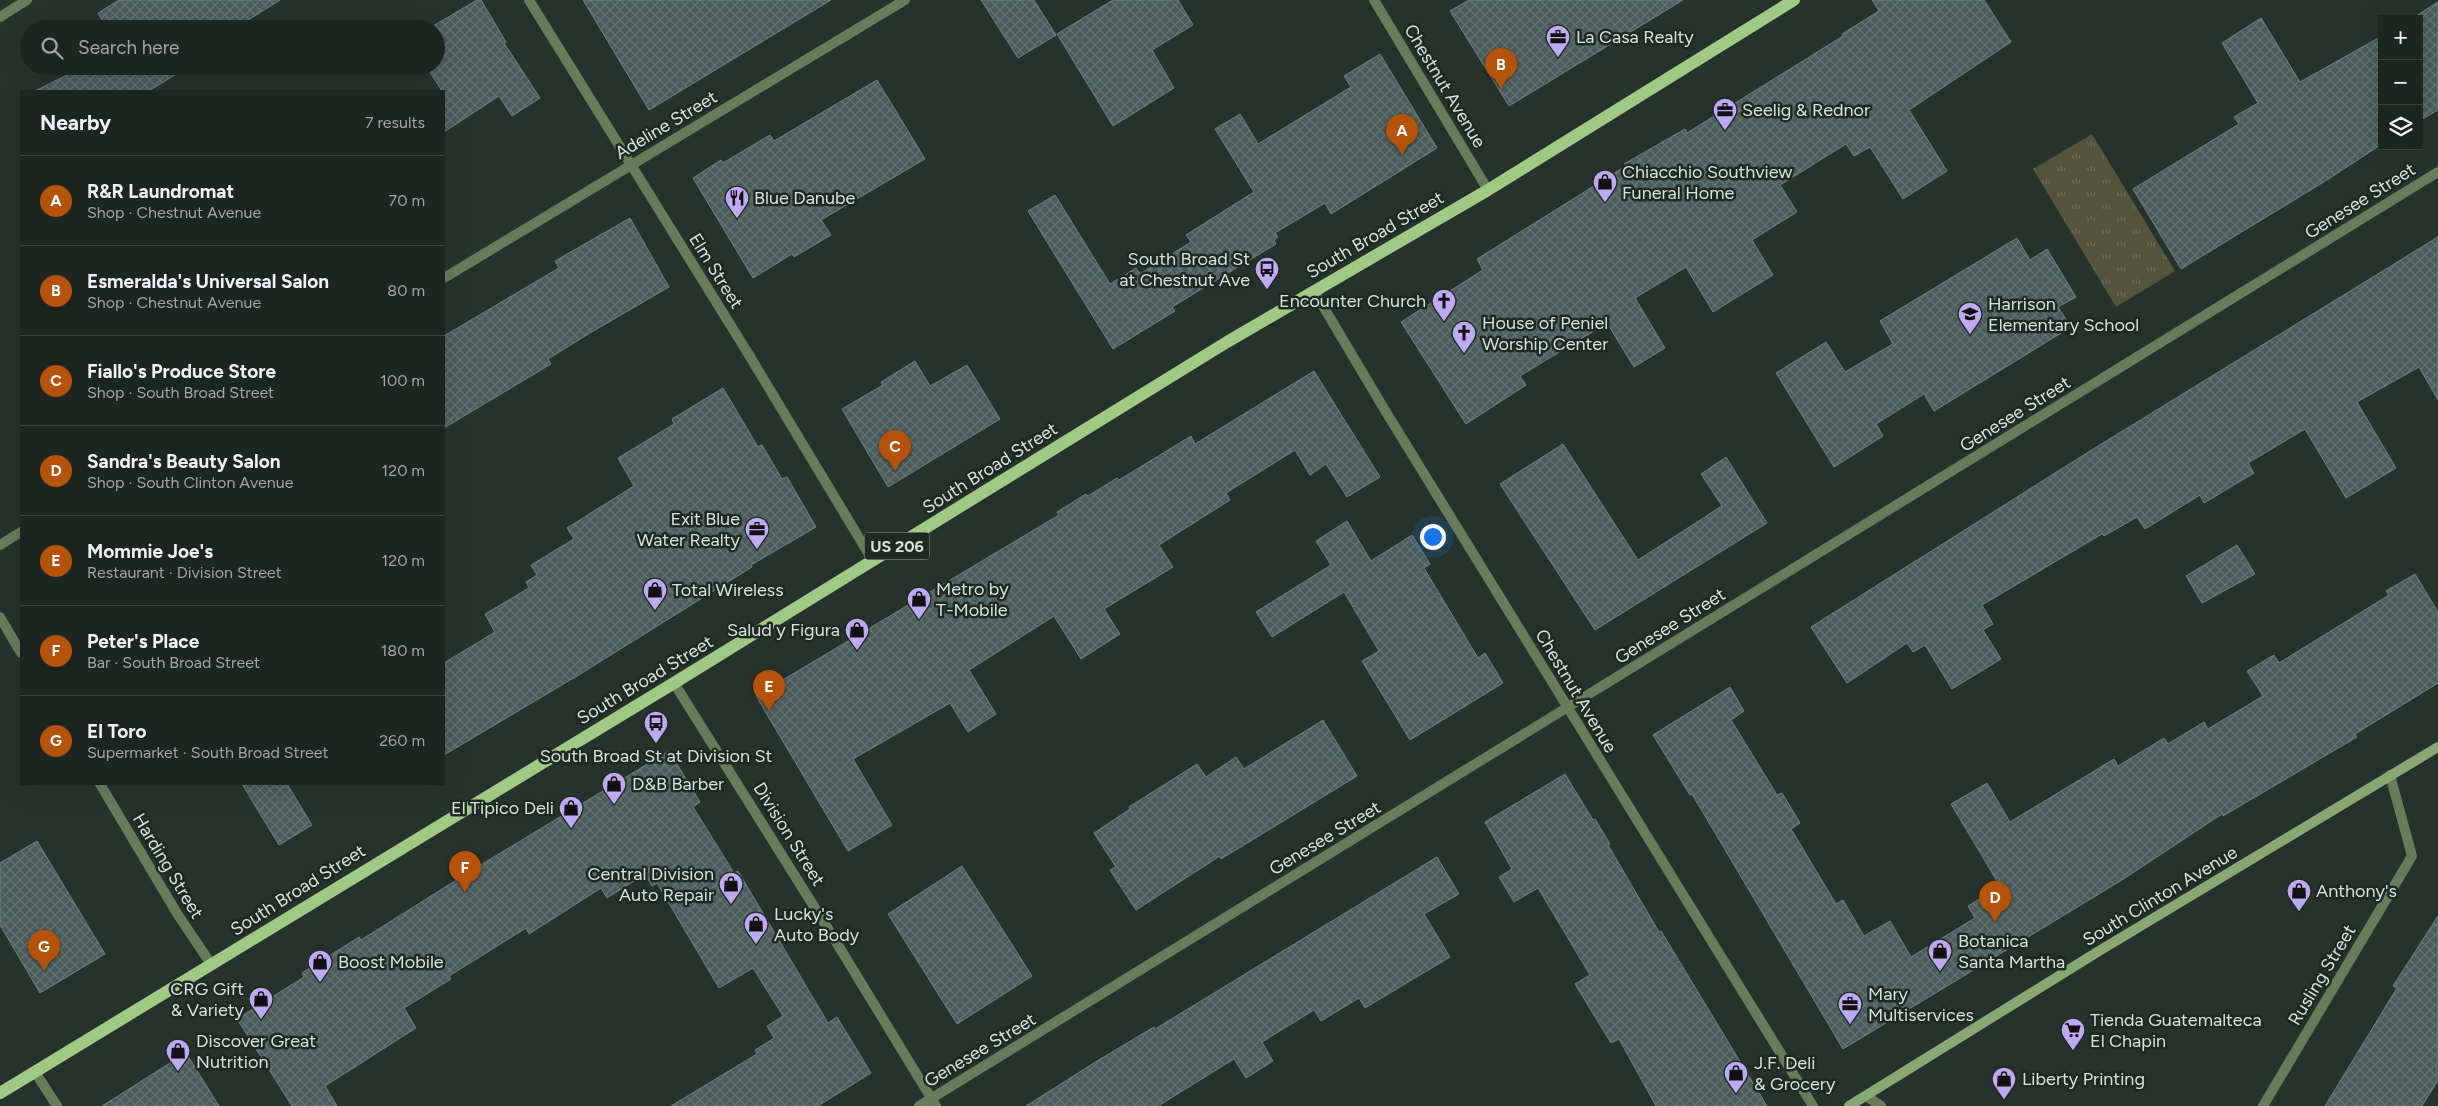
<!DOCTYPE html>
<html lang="en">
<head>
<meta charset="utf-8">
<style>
  :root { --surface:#1c2621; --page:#29322e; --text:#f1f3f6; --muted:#a0a5a5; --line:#3a433f; --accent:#b45309 }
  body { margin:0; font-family:Figtree,sans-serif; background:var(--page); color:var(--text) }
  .controls { position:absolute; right:15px; top:15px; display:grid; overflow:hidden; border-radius:0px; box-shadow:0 5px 20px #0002 }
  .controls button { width:45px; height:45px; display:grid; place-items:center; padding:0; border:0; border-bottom:1px solid var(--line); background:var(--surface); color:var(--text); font:25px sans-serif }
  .you { position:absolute; left:1432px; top:536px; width:18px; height:18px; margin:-12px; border:4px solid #fff; border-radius:50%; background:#1a73e8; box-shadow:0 0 0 8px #1a73e833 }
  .badge { display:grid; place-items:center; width:32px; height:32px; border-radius:50%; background:var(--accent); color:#fff; font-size:16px; font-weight:700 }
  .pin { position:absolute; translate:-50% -41px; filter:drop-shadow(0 1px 2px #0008) }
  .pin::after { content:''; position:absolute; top:26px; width:18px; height:15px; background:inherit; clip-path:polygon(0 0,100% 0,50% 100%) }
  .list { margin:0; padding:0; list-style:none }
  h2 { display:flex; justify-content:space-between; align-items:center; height:65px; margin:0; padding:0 20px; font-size:21px }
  h2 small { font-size:16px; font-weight:400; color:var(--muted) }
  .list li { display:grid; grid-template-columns:32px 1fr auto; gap:15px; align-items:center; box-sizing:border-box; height:90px; padding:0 20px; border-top:1px solid var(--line) }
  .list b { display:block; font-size:19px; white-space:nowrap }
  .list p { margin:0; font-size:16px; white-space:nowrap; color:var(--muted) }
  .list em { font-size:16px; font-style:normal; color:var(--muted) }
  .icon { flex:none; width:28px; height:28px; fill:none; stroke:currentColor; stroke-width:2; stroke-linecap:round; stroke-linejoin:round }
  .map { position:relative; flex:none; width:2438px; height:1106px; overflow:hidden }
  .search { position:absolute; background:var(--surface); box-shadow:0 5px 20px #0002; left:20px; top:20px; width:425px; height:55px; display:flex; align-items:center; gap:12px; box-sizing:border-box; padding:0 18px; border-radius:28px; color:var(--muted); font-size:19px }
  .panel { position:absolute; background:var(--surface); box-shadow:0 5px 20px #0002; left:20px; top:90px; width:425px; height:695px; border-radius:0px }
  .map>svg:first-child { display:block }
  .grass { fill:url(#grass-tufts) }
  .building { fill:url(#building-cross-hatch); stroke:#6e807e }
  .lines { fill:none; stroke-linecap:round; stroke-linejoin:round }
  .street { stroke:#687c5c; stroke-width:10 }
  .secondary { stroke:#88a873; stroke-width:10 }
  .primary { stroke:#a0c985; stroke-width:12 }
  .labels { text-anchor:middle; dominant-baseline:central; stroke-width:5; stroke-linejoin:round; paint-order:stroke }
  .shield { fill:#1d2922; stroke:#a1aaa5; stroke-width:1 }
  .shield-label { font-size:16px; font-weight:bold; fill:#d9e1dd }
  .poi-label { font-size:18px; fill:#d9e1dd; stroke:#1d2922; text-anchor:start }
  .street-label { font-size:18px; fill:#d9e1dd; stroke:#1d2922 }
</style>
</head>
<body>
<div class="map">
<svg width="2438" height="1106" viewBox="0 0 2438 1106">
  <defs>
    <pattern id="grass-tufts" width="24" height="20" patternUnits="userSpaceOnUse" patternTransform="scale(1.25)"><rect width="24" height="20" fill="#54533b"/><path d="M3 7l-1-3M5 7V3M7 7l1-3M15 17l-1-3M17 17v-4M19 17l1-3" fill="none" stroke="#6c6b57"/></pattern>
    <pattern id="building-cross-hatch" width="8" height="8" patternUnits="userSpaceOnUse" patternTransform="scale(1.25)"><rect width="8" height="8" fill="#4b5c5a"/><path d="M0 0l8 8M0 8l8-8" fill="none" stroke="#647371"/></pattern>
  </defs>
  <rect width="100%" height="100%" fill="#26332c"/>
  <path class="grass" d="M2092 134 2175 271 2116 307 2033 169Z"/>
  <path class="building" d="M119 0H280L234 29H107L98 13Z
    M477 0H481L506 42 504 43 540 98 512 116 499 96 444 132V91H442L426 66H436V29H428Z
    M583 0H831L649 110Z
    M981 0H1034L1056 35 1018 58Z
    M1113 0H1178L1193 25 1152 50 1174 88 1113 126 1057 34Z
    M1469 0H1683L1509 106 1450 11Z
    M1872 0H1984L2011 42 1909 110 1947 171 1903 199 1870 147 1854 156 1846 144 1780 185 1797 212 1752 240 1773 275 1713 312 1686 267 1635 298 1665 348 1634 367 1607 323 1520 376 1526 385 1466 424 1401 322 1483 270 1477 259 1626 166 1624 164 1685 129 1687 133 1843 36 1842 34 1879 11Z
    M2438 2V110L2419 121V19H2411Z
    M2261 18 2300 82 2382 36V144L2327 180 2181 269 2133 189 2239 124 2234 117 2258 103 2222 43Z
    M1380 54 1437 148 1331 214 1325 203 1275 233 1278 237 1274 240 1276 244 1172 307 1175 311 1113 349 1028 211 1055 195 1110 284 1136 268 1140 274 1191 242 1186 235 1254 192 1215 129 1240 114 1258 144 1351 87 1344 76Z
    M85 66H173L178 73 149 91H35Z
    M877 80 925 159 821 220 831 235 794 257 792 254 753 278 693 178 721 160 723 163 770 135 774 141Z
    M630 218 669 287 590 333 548 359 551 364 444 428V336L559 268 555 261Z
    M2438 237V400L2419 367 2357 402 2396 468 2346 498 2305 429 2248 463 2254 473 2204 503 2200 495 2145 529 2137 517 2104 536 2102 534 1982 605 1993 624 1983 630 2001 659 1952 689 1925 645 1913 652 1907 643 1847 683 1811 627 2090 451Z
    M2017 238 2030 260 2047 249 2076 297 2058 307 2071 327 1934 411 1924 394 1876 424 1883 436 1834 467 1776 373 1826 342 1845 372 1893 344 1880 321Z
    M915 361 930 386 967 365 1000 419 888 487 842 409 883 385 881 382Z
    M1314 371 1380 477 1347 497 1326 464 1310 475 1295 450 1226 493 1230 500 1159 545 1173 567 1104 609 1120 634 1081 659 1054 616 969 670 996 714 968 732 950 703 853 759 892 825 848 851 756 696 1059 515 1057 512 1086 494 1088 496 1117 478 1119 480 1191 436 1195 444Z
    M723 388 758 447 762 445 782 479 787 477 816 527 751 565 752 567 577 676 444 755V663L495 632 485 614 529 588 526 582 537 575 531 565 574 539 567 528 634 486 618 458 674 424 672 419Z
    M1563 444 1638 560 1722 506 1701 474 1726 457 1767 523 1595 630 1500 484Z
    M1347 521 1371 561 1412 535 1430 564 1424 568 1478 658 1485 653 1503 683 1410 740 1362 661 1379 651 1344 592 1272 637 1256 612 1331 565 1316 541Z
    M2237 545 2255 574 2202 603 2186 576Z
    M2415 574 2438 612V683L2355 734 2357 737 2223 816 2222 814 2122 880 1843 1049 1692 794 1690 795 1653 735 1730 687 1744 711 1731 720 1777 795 1782 793 1800 823 1791 829 1836 904 1843 900 1864 936 1890 921 1911 957 1975 918 1968 906 2000 886 1951 804 1987 783 2010 822 2114 759 2118 766 2164 738 2168 744 2204 722 2208 729 2263 696 2247 671 2274 655 2279 663 2389 595 2386 591Z
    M1323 720 1357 776 1221 859 1220 856 1136 910 1110 870 1116 867 1094 833 1130 809 1129 807 1197 764 1206 777 1236 757 1244 769Z
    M669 751 700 802 693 807 734 873 738 871 828 1023 837 1017 871 1073 818 1106H671L757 1054 755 1050 774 1038 767 1026 783 1016 753 968 719 988 657 883 652 886 645 874 607 898 601 888 529 934 526 928 449 976 451 979 404 1008 416 1028 325 1086 337 1106H292L237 1019 304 977 302 973 359 937 361 940 474 869Z
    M1565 774 1593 820 1595 819 1610 844 1608 845 1659 932 1661 931 1767 1106H1656L1619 1039 1611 1043 1575 984 1590 975 1538 888 1514 902 1499 877 1512 869 1485 822Z
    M242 784H287L312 825 279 845Z
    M37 841 105 954 40 993 0 925V863Z
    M1437 857 1459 894 1424 914 1450 957 1365 1008 1359 998 1321 1021 1314 1010 1262 1042 1273 1061 1246 1078 1234 1059 1158 1106H1026L1097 1061 1154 1027 1155 1029Z
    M962 866 1032 976 957 1024 888 914Z
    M2438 916 2437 1082 2422 1106H2325L2397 988 2393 986Z
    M186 1053 219 1106H102Z"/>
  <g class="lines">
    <path class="street" d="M529 0 749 355 873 561
      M1374 0 1488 190
      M0 17 27 0
      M444 278 905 0
      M1314 291 1386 412 1813 1106
      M0 545 21 532
      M0 617 21 653
      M674 683 830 932 936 1106
      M100 784 178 915 211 964
      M35 1072 57 1106
      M1866 1096 1881 1106
      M919 1106 2438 172
      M2263 1106 2412 856 2390 775"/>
    <path class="secondary" d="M1849 1106 2099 951 2438 747"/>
    <path class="primary" d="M0 1093 674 683 1227 342 1488 190 1794 0"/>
  </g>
  <defs>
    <symbol id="office-pin" viewBox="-11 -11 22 30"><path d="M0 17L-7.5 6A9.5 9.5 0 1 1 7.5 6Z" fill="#bfa8f4" stroke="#1d2922"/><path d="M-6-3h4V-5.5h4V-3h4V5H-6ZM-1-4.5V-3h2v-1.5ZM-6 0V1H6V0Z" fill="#111"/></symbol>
    <symbol id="shop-pin" viewBox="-11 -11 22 30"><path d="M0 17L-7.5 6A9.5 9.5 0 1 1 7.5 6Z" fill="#bfa8f4" stroke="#1d2922"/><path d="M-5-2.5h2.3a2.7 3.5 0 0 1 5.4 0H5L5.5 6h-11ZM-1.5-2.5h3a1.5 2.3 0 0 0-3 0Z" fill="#111"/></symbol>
    <symbol id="restaurant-pin" viewBox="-11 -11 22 30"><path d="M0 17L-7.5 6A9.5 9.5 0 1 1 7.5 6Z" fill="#bfa8f4" stroke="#1d2922"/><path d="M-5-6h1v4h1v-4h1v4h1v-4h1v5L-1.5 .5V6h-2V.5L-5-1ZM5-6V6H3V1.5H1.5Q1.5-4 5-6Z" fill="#111"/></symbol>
    <symbol id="bus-pin" viewBox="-11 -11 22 30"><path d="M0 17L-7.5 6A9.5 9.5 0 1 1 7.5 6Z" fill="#bfa8f4" stroke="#1d2922"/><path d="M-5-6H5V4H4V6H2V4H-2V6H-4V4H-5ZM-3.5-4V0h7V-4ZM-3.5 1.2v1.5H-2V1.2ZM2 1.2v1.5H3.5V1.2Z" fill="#111"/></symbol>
    <symbol id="church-pin" viewBox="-11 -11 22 30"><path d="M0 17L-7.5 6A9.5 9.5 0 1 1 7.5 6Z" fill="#bfa8f4" stroke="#1d2922"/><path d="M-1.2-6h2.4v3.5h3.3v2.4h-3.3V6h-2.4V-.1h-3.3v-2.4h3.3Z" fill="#111"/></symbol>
    <symbol id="school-pin" viewBox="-11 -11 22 30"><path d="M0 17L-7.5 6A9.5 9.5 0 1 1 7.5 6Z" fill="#bfa8f4" stroke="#1d2922"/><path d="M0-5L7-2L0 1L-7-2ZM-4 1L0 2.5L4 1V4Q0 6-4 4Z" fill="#111"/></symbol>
    <symbol id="supermarket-pin" viewBox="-11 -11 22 30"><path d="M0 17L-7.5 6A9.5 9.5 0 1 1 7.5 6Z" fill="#bfa8f4" stroke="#1d2922"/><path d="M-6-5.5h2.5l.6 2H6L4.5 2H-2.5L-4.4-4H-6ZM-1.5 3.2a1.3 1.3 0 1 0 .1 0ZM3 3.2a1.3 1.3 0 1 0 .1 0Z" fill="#111"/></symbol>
  </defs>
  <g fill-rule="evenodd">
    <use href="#office-pin" x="1544" y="23" width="28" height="38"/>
    <use href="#office-pin" x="1711" y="96" width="28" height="38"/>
    <use href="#shop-pin" x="1591" y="168" width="28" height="38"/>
    <use href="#restaurant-pin" x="723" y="184" width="28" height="38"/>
    <use href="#bus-pin" x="1253" y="255" width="28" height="38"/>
    <use href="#church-pin" x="1430" y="287" width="28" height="38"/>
    <use href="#school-pin" x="1956" y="300" width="28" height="38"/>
    <use href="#church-pin" x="1450" y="319" width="28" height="38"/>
    <use href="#office-pin" x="743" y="515" width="28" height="38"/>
    <use href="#shop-pin" x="641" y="576" width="28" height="38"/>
    <use href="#shop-pin" x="905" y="585" width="28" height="38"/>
    <use href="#shop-pin" x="843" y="616" width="28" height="38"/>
    <use href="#bus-pin" x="642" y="709" width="28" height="38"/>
    <use href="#shop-pin" x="600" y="770" width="28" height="38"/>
    <use href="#shop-pin" x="557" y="794" width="28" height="38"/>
    <use href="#shop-pin" x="717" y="870" width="28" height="38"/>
    <use href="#shop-pin" x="2285" y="877" width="28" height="38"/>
    <use href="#shop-pin" x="742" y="910" width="28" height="38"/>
    <use href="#shop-pin" x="1926" y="937" width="28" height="38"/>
    <use href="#shop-pin" x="306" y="948" width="28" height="38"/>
    <use href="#shop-pin" x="247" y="985" width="28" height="38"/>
    <use href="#office-pin" x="1836" y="990" width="28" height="38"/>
    <use href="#supermarket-pin" x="2059" y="1016" width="28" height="38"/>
    <use href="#shop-pin" x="164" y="1037" width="28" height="38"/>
    <use href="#shop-pin" x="1722" y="1059" width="28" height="38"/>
    <use href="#shop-pin" x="1990" y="1065" width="28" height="38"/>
  </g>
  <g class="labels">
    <rect class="shield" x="864.5" y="532.5" width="65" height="27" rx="4"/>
    <g class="shield-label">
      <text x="897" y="546">US 206</text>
    </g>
    <g class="poi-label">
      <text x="1576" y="37">La Casa Realty</text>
      <text x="1742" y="110">Seelig &amp; Rednor</text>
      <text x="1622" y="172">Chiacchio Southview<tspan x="1622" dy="21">Funeral Home</tspan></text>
      <text x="754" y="198">Blue Danube</text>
      <text x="1250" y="259" text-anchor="end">South Broad St<tspan x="1250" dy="21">at Chestnut Ave</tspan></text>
      <text x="1426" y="301" text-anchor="end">Encounter Church</text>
      <text x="1988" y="304">Harrison<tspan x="1988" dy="21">Elementary School</tspan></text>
      <text x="1482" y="323">House of Peniel<tspan x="1482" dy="21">Worship Center</tspan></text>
      <text x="740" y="519" text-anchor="end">Exit Blue<tspan x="740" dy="21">Water Realty</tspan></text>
      <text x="936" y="589">Metro by<tspan x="936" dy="21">T-Mobile</tspan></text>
      <text x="672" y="590">Total Wireless</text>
      <text x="840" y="630" text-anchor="end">Salud y Figura</text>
      <text x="656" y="756" text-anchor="middle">South Broad St at Division St</text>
      <text x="632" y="784">D&amp;B Barber</text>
      <text x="554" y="808" text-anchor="end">El Tipico Deli</text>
      <text x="714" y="874" text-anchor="end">Central Division<tspan x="714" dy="21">Auto Repair</tspan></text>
      <text x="2316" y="891">Anthony's</text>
      <text x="774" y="914">Lucky's<tspan x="774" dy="21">Auto Body</tspan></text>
      <text x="1958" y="941">Botanica<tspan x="1958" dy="21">Santa Martha</tspan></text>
      <text x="338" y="962">Boost Mobile</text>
      <text x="244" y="989" text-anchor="end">CRG Gift<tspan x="244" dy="21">&amp; Variety</tspan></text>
      <text x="1868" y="994">Mary<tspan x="1868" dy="21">Multiservices</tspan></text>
      <text x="2090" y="1020">Tienda Guatemalteca<tspan x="2090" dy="21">El Chapin</tspan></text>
      <text x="196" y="1041">Discover Great<tspan x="196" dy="21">Nutrition</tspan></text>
      <text x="1754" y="1063">J.F. Deli<tspan x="1754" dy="21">&amp; Grocery</tspan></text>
      <text x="2022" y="1079">Liberty Printing</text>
    </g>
    <g class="street-label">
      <text transform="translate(1445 86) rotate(59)">Chestnut Avenue</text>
      <text transform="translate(666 125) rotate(-31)">Adeline Street</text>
      <text transform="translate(2360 201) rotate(-32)">Genesee Street</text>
      <text transform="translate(1375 235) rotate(-30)">South Broad Street</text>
      <text transform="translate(716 271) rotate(58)">Elm Street</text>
      <text transform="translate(2015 414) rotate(-32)">Genesee Street</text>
      <text transform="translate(990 468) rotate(-32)">South Broad Street</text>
      <text transform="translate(1670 626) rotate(-32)">Genesee Street</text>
      <text transform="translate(645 680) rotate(-31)">South Broad Street</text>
      <text transform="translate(1576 691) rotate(59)">Chestnut Avenue</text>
      <text transform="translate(789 834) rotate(58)">Division Street</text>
      <text transform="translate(1325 838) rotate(-31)">Genesee Street</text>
      <text transform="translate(168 866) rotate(59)">Harding Street</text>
      <text transform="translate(298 890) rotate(-32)">South Broad Street</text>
      <text transform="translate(2160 896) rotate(-31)">South Clinton Avenue</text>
      <text transform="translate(2322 975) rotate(-59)">Rusling Street</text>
      <text transform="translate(980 1050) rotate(-31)">Genesee Street</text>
    </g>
  </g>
</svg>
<div class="controls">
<button>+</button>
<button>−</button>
<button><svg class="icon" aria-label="layers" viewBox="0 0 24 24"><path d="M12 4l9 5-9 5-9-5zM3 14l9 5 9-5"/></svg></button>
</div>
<div class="you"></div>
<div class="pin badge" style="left:1402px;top:155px">A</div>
<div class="pin badge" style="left:1501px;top:89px">B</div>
<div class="pin badge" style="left:895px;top:471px">C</div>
<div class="pin badge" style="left:1995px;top:922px">D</div>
<div class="pin badge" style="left:769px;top:711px">E</div>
<div class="pin badge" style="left:465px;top:892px">F</div>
<div class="pin badge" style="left:44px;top:971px">G</div>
<div class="search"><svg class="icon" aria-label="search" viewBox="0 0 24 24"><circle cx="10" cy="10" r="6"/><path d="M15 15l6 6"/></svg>Search here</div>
<section class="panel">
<h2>Nearby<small>7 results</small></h2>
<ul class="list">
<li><span class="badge">A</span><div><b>R&amp;R Laundromat</b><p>Shop · Chestnut Avenue</p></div><em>70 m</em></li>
<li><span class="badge">B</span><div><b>Esmeralda's Universal Salon</b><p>Shop · Chestnut Avenue</p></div><em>80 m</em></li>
<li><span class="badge">C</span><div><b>Fiallo's Produce Store</b><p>Shop · South Broad Street</p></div><em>100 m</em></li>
<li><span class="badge">D</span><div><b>Sandra's Beauty Salon</b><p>Shop · South Clinton Avenue</p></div><em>120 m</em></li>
<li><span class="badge">E</span><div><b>Mommie Joe's</b><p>Restaurant · Division Street</p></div><em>120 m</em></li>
<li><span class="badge">F</span><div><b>Peter's Place</b><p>Bar · South Broad Street</p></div><em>180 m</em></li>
<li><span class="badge">G</span><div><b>El Toro</b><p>Supermarket · South Broad Street</p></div><em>260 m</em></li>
</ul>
</section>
</div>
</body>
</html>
